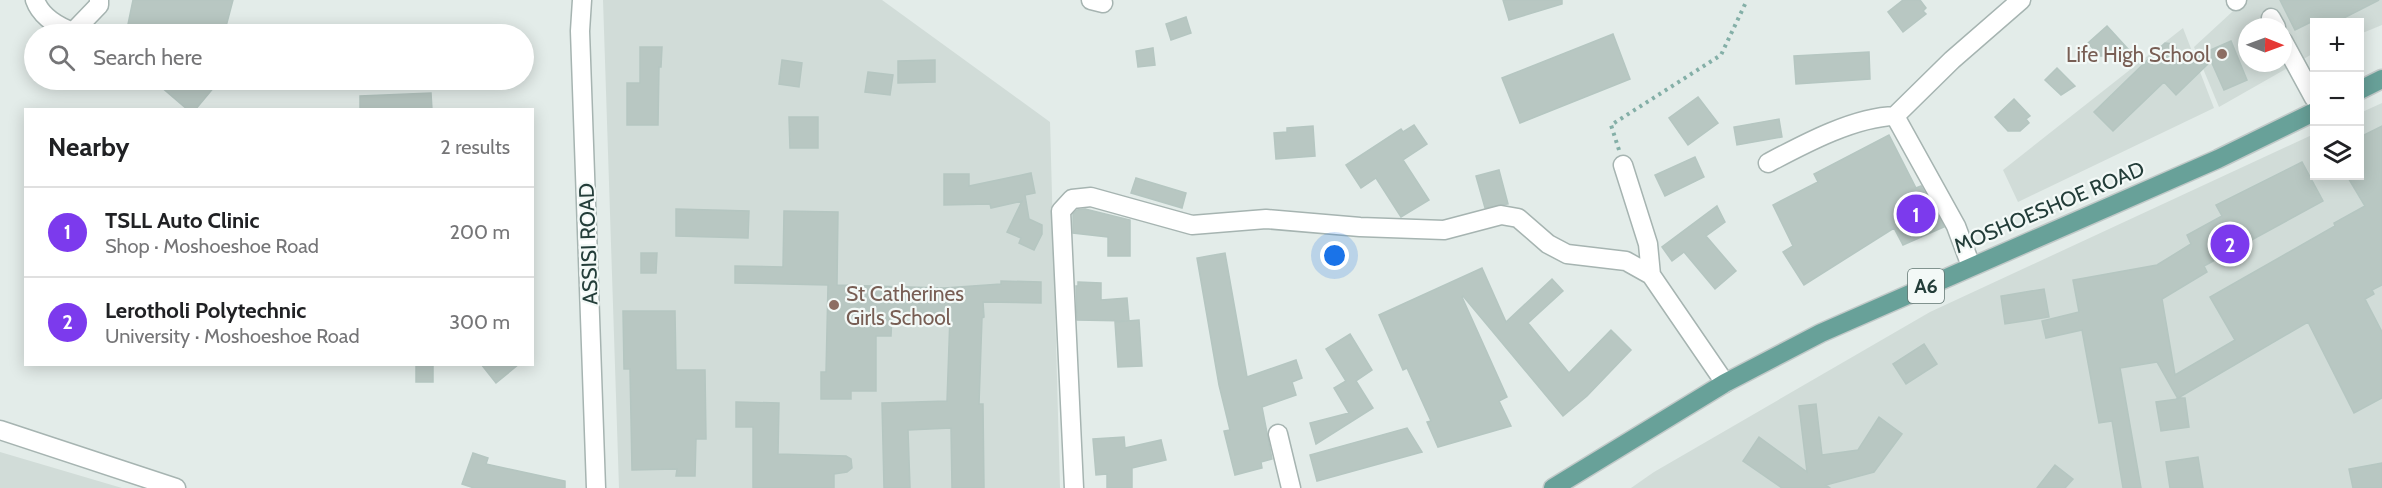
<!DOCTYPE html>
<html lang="en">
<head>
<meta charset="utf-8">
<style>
  :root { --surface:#fff; --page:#f2f2f2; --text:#202124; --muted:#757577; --line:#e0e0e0; --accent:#7c3aed }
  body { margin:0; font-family:Cabin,sans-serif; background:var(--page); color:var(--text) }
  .controls { position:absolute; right:18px; top:18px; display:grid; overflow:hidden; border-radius:0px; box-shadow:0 3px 15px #0003 }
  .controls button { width:54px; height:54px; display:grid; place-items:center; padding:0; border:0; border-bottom:2px solid var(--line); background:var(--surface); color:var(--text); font:30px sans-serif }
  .compass { position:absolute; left:2238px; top:18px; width:54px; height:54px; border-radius:50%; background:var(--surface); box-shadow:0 3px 15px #0003; rotate:91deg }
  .you { position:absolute; left:1335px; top:256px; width:21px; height:21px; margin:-15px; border:4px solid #fff; border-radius:50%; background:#1a73e8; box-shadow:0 0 0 9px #1a73e833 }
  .badge { display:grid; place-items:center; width:39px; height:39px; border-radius:50%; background:var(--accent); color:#fff; font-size:20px; font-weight:700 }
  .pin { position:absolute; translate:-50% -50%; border:3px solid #fff; box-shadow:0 2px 6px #0006 }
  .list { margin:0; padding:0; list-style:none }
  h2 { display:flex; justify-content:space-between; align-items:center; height:78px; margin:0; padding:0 24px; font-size:26px }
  h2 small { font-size:20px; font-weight:400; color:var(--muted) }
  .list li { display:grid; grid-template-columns:39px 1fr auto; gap:18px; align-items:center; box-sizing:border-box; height:90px; padding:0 24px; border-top:2px solid var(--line) }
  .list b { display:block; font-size:22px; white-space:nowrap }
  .list p { margin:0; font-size:20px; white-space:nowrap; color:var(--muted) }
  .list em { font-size:20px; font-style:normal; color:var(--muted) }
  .icon { flex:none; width:33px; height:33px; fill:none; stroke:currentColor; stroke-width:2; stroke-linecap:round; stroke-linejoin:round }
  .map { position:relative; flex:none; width:2382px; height:488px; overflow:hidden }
  .search { position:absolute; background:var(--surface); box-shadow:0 3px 15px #0003; left:24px; top:24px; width:510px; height:66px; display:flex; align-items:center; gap:15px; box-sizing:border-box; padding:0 21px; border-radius:33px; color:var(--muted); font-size:22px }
  .panel { position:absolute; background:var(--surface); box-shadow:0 3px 15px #0003; left:24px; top:108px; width:510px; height:258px; border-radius:0px }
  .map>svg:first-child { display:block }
  .built { fill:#d1dcd8; fill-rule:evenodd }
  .building { fill:#b8c7c2; stroke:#b5c6c1; stroke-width:1.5 }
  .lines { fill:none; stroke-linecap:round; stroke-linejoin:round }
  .minor-casing { stroke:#a6b4b1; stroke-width:21 }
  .major-casing { stroke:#c1c9c8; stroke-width:21 }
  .path { stroke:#84afa7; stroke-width:4; stroke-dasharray:3 4.5; stroke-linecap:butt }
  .minor { stroke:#fff; stroke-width:18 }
  .major { stroke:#68a199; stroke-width:18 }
  .education-dot { fill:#8d6e63; stroke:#f3f9f7; stroke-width:2 }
  .labels { text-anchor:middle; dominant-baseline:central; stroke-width:4.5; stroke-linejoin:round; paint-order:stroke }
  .shield { fill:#f3f9f7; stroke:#617572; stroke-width:1.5 }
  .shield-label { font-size:20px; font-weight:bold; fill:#233d39 }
  .education-label { font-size:21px; fill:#785e54; stroke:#f3f9f7; text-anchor:end }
  .street-label { font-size:21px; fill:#233d39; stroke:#f3f9f7 }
</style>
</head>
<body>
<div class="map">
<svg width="2382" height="488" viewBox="0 0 2382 488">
  <rect width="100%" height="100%" fill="#e3ece9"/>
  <path class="built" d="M603 0H882L1050 122 1060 488H619Z
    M2245 0H2382V25L2360 34V22H2314V53L2219 107 2194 47ZM2247 27H2283V63H2247Z
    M2183 28 2214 108 2018 202 2003 170Z
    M2382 103V488H1631L1654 472 1930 312 2314 134V176H2360V113Z
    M0 452 122 488H0Z"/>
  <path class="building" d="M133 0H233L224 34H126Z
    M1503 0H1562V4L1509 20Z
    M1903 0H1920L1926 8 1923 11 1926 14 1903 32 1888 12Z
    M2280 0H2379L2336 22H2311L2295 30Z
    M1186 17 1191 33 1171 40 1166 24Z
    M2107 26 2129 50 2119 56H2100L2088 43Z
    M1613 34 1630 79 1520 123 1502 78Z
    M2231 41 2247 80 2224 90 2211 61 2176 95 2164 82 2113 131 2094 112 2165 43 2174 44 2183 62Z
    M640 47H662L661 67H659L658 125H627V83H640Z
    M1153 48 1155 65 1138 67 1136 51Z
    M1869 52 1870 79 1796 84 1794 56Z
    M782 60 802 63 799 87 779 84Z
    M935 60V82L898 83V61Z
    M2057 68 2075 86 2061 95 2045 80Z
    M868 72 893 75 890 95 865 92Z
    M153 80H220L195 110H188Z
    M431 93 432 110H360V96Z
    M1698 97 1718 123 1688 145 1669 118Z
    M2014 99 2030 116 2026 119 2029 123 2020 131H2008L1995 117Z
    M789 117H818V148H790Z
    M1779 119 1782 137 1737 145 1734 127Z
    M1414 125 1427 144 1403 160 1429 200 1401 217 1376 178 1361 188 1346 165 1401 129 1403 132Z
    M1313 126 1315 156 1276 159 1274 133 1287 132V128Z
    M2382 126V285L2372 290 2374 294 2365 299 2382 332V398L2354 413 2308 322 2178 398H2185L2189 427 2161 431 2156 402 2178 399 2157 362 2120 368 2141 488H2123L2112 421 2099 423 2082 330 2046 338 2042 321 2079 312 2073 280 2157 265 2191 244 2187 235 2222 216 2216 205 2302 162 2323 201 2204 266 2207 272 2162 299 2175 375 2235 340 2210 297 2335 226 2334 223 2365 206 2347 176H2360V137Z
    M1889 135 1916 188 1921 186 1944 227 1903 245 1894 228 1804 285 1783 252 1793 246 1773 205 1818 182 1814 174Z
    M1695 157 1704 177 1665 196 1655 175Z
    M1499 170 1508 204 1485 208 1476 176Z
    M1031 173 1035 193 1025 195 1029 219 1042 225V234L1034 250 1019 243 1021 238 1007 232 1022 201 991 208 990 204 944 205V174H969V186Z
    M1136 178 1186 193 1182 208 1131 193Z
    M1717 206 1725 222 1706 236 1736 271 1715 289 1684 252 1672 261 1662 247Z
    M676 209 749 211 748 238 676 236Z
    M1085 209 1130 220V256H1108V237L1073 233V214L1077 210Z
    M784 211 838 212 837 285 944 288 1001 284V281L1041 282V303L983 302 984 317 982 318 979 404H983L984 488H952L951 428 908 430 910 488H884L882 403 947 401 950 316 892 315 891 336H876V391H851V399H821V372H826L828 285 735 283V266L783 267Z
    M641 253H657L656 273H641Z
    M1225 253 1247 377 1296 360 1302 378 1292 382 1296 395 1262 407 1272 459 1261 462 1262 468 1235 475 1224 431 1230 430 1219 385 1197 258Z
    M1482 268 1506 322 1552 279 1563 291 1528 323 1569 373 1611 330 1631 350 1587 396 1563 416 1463 296 1462 297 1507 397 1499 401 1511 426 1438 447 1427 422 1431 421 1407 368 1403 370 1379 315Z
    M1078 282 1101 283V300L1127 298 1129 321 1077 320 1076 286H1078Z
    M2044 289 2049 317 2005 324 2001 296Z
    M623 311H675L676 370H705L706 439H696L695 476H676L677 469 632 470 630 369H624Z
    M1139 320 1142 366 1118 367 1115 322Z
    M1350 334 1372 370 1356 381 1373 408 1316 444 1310 423 1349 413 1334 388 1346 381 1326 349Z
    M1924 344 1937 364 1906 384 1893 364Z
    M416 364H433V382H416Z
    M481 364H519L496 383Z
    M736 402 779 403 778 454 846 456 851 459 852 468 847 472 834 474V488H753V427H736Z
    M1816 404 1822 455 1858 450 1879 417 1902 434 1874 472 1826 485 1830 488H1782L1743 461 1759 437 1807 472 1799 406Z
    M1407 428 1422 452 1317 481 1310 455Z
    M1124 437 1125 448 1161 440 1166 460 1132 468V488H1107V474L1096 475 1093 439Z
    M473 453 488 458 486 464 565 481V488H474L462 484Z
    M2198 457 2203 488H2170L2166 462Z
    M2382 463V488H2353L2349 469Z
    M2055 465 2073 479 2065 488H2037Z"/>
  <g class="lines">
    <defs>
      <path id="minor" d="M35 0C41 17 57 26 73 32L99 5V0
        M582 0 580 31 596 488
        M1091 0 1103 3
        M2236 1 2237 0
        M2271 18 2276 27
        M2283 41 2314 98
        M1895 116 1956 226 1971 266
        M1768 163C1804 144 1854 117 1895 116L1952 60 2021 0
        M1623 165 1648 244 1651 275
        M0 430 176 488
        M1278 434 1291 488
        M1074 488 1061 211 1072 199 1091 197 1192 225 1266 219 1360 227 1444 230 1501 215 1518 218 1548 244 1567 254 1626 261 1651 275 1725 383"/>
      <path id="major" d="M2360 90 2382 79
        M1553 488 1725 383 1821 333 2218 159 2314 112"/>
    </defs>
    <use href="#minor" class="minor-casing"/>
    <use href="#major" class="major-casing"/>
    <path class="path" d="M1619 150 1611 125 1721 55 1747 0"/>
    <use href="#minor" class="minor"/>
    <use href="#major" class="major"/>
  </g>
  <g class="education-dot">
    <circle cx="2222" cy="54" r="6"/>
    <circle cx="834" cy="305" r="6"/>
  </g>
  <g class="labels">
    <rect class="shield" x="1908" y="269" width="36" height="34" rx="4.5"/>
    <g class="shield-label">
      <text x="1926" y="286">A6</text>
    </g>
    <g class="education-label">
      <text x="2210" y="54">Life High School</text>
      <text x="846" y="293" text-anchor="start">St Catherines<tspan x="846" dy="24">Girls School</tspan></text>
    </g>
    <g class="street-label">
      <text transform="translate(2049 207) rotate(-23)">MOSHOESHOE ROAD</text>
      <text transform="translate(588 244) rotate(-92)">ASSISI ROAD</text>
    </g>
  </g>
</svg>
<div class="controls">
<button>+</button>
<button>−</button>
<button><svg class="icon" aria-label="layers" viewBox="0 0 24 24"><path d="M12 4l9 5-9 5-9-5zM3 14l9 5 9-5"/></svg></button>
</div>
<svg class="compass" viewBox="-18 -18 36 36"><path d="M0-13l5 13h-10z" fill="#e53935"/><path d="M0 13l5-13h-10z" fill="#757577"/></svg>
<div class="you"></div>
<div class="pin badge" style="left:1916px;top:214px">1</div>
<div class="pin badge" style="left:2230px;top:244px">2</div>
<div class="search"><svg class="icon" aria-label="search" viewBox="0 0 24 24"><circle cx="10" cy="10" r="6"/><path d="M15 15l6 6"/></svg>Search here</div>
<section class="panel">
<h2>Nearby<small>2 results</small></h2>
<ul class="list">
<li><span class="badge">1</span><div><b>TSLL Auto Clinic</b><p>Shop · Moshoeshoe Road</p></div><em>200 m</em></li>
<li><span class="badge">2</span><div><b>Lerotholi Polytechnic</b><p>University · Moshoeshoe Road</p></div><em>300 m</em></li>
</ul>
</section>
</div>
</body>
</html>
